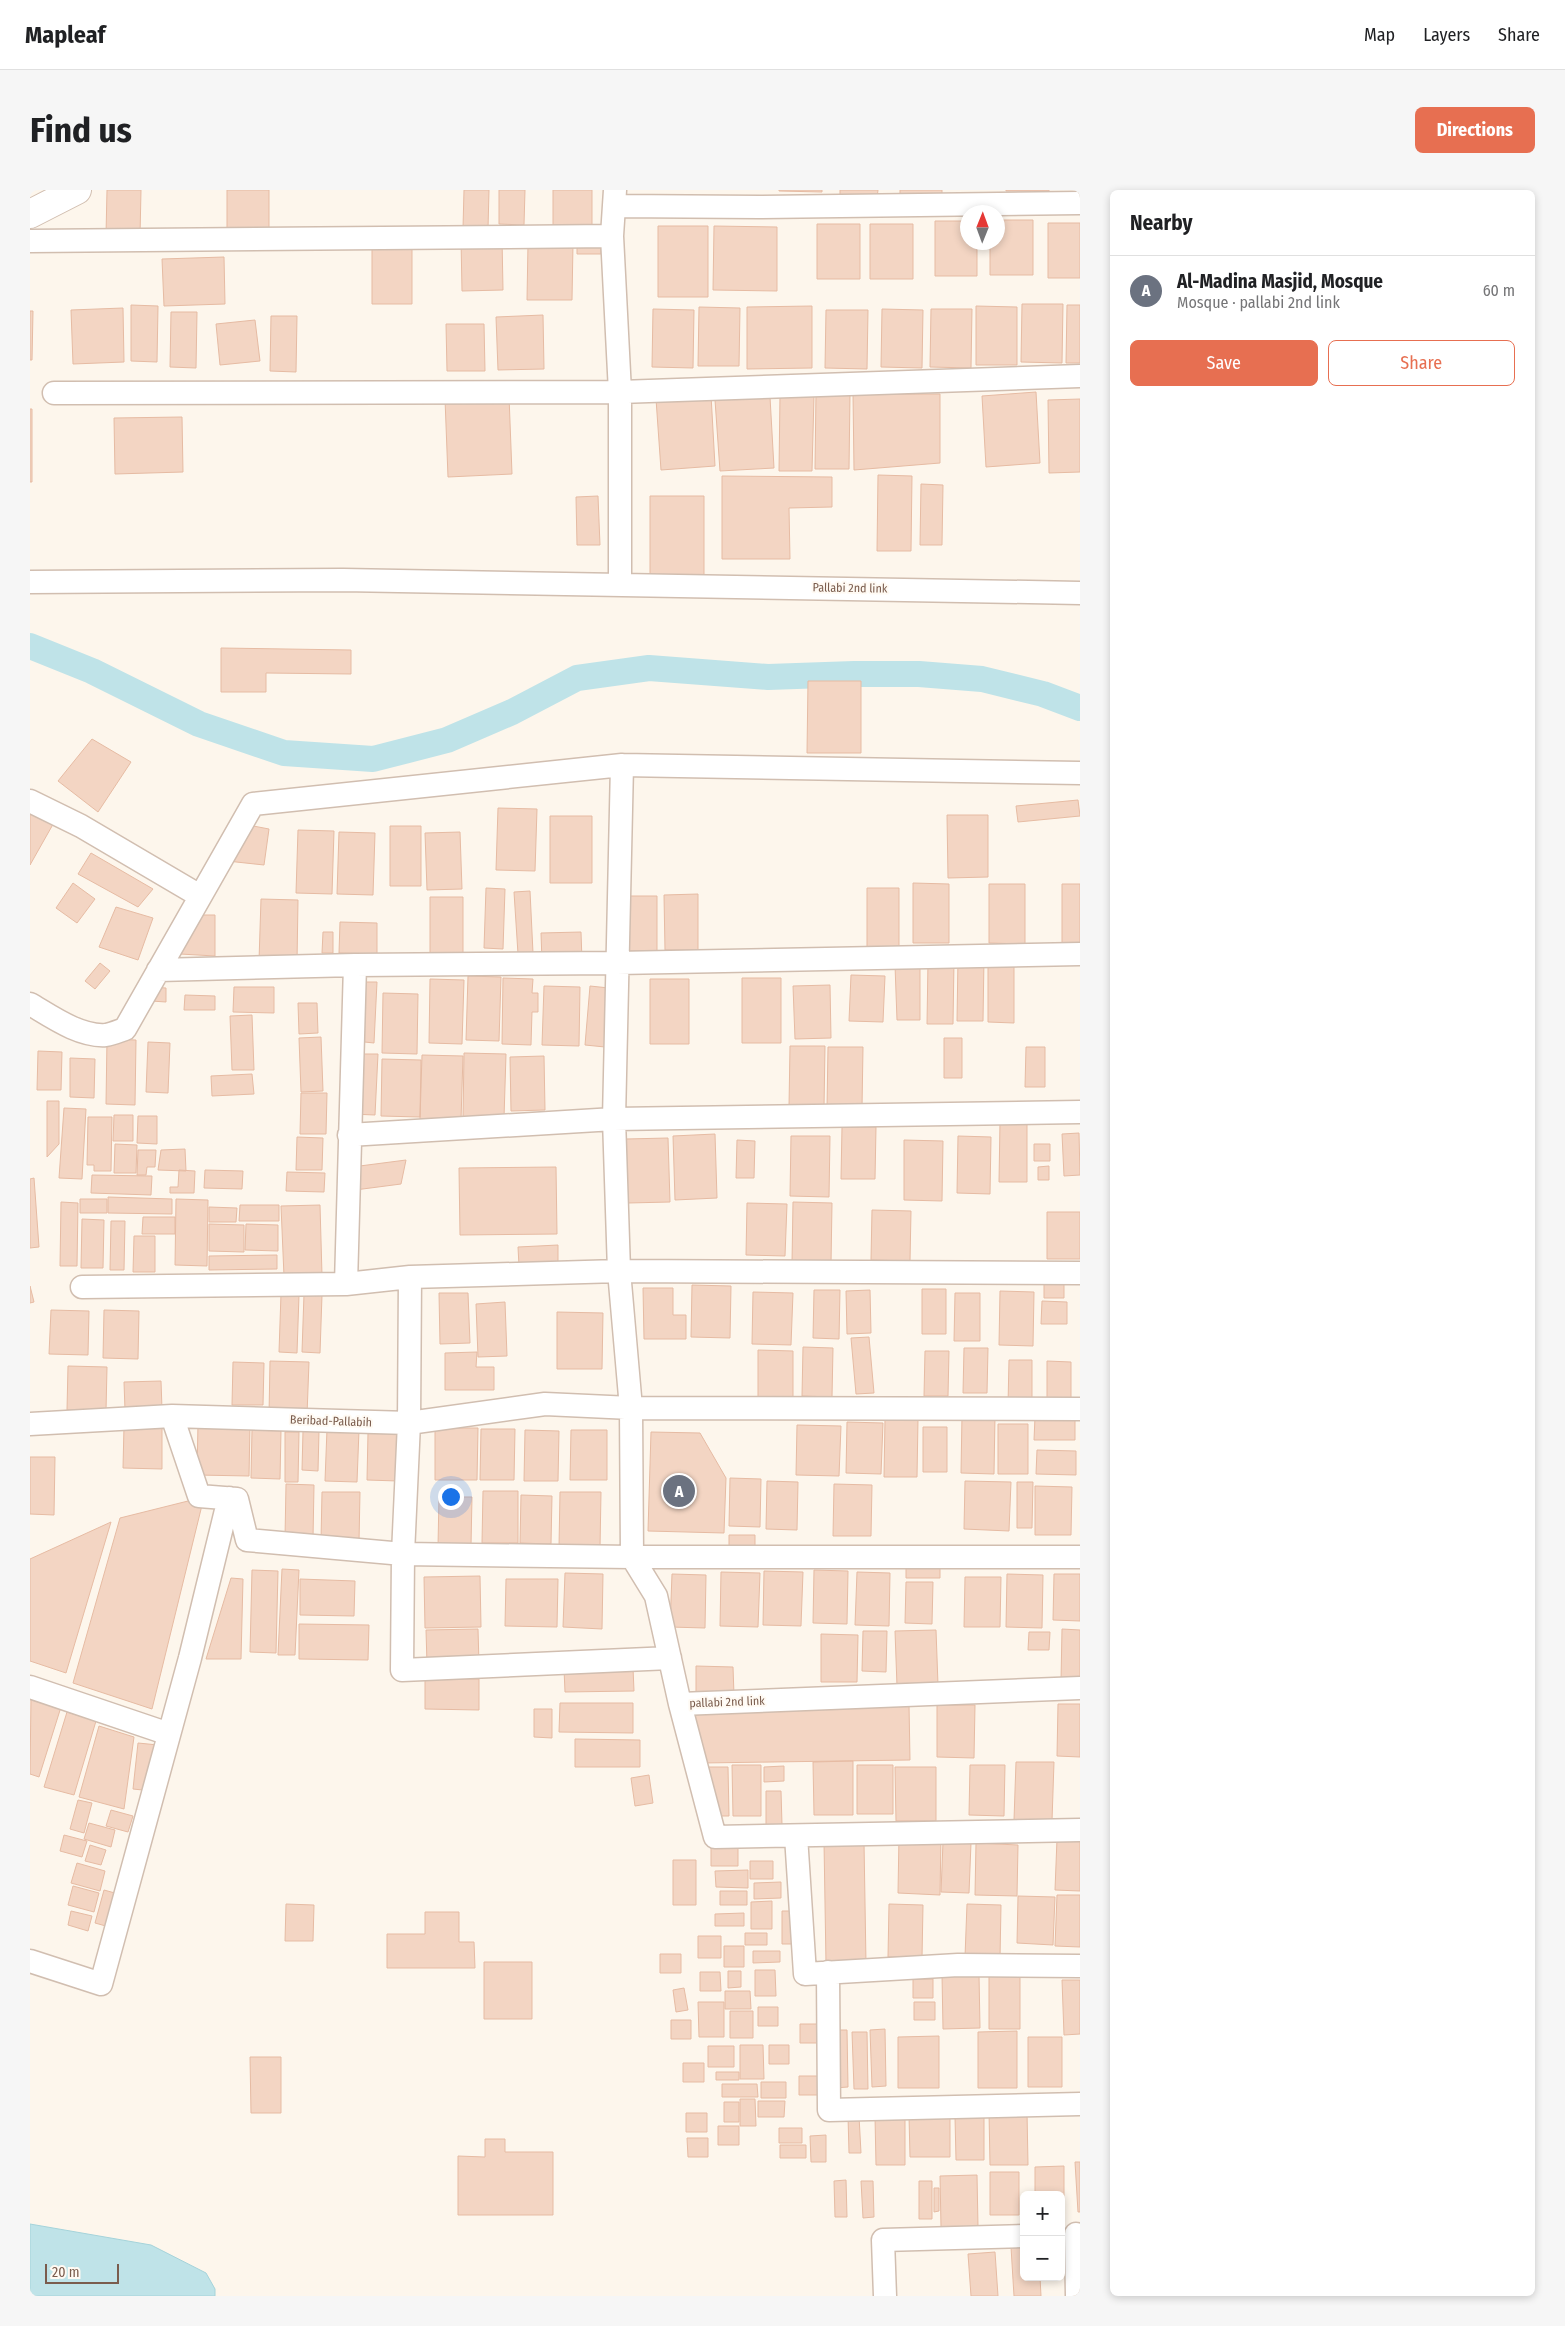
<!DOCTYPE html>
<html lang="en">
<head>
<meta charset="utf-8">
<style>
  :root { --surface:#fff; --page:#f6f6f6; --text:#202124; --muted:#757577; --line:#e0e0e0; --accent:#e76f51 }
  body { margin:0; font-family:"Fira Sans Condensed",sans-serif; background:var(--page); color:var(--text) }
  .controls { position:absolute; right:15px; bottom:15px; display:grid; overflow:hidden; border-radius:8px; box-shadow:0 2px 8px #0003 }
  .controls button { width:45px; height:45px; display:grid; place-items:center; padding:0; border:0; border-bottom:1px solid var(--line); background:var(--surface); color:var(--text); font:25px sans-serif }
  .compass { position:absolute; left:930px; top:15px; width:45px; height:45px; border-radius:50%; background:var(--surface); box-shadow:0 2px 8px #0003; rotate:1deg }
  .scale { position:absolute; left:15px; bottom:12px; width:74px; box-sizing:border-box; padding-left:5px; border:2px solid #7a5c4d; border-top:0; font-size:14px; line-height:18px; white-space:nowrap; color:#7a5c4d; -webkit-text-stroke:4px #fffaf3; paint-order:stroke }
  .you { position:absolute; left:420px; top:1306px; width:18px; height:18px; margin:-12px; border:4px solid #fff; border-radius:50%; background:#1a73e8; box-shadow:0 0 0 8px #1a73e833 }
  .badge { display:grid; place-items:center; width:32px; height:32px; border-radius:50%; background:var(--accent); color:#fff; font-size:16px; font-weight:700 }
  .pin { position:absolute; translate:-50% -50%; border:2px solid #fff; box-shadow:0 1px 5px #0006 }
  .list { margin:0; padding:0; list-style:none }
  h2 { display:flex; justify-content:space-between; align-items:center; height:65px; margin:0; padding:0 20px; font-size:21px }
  h2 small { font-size:16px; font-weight:400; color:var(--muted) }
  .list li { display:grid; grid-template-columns:32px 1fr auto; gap:15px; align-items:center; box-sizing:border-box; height:70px; padding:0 20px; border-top:1px solid var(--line) }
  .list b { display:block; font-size:19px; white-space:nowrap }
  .list p { margin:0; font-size:16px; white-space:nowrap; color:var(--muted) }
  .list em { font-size:16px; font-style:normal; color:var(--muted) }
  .actions { display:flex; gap:10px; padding:15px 20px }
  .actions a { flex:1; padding:11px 0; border:1px solid var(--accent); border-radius:8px; text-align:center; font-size:18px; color:var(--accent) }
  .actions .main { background:var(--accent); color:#fff }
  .map { position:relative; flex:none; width:1050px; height:2106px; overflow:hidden; border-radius:8px }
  header { display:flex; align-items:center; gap:30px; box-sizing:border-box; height:70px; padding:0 25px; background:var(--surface); border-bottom:1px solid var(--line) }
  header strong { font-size:24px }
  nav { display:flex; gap:28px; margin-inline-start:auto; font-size:18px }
  .intro { display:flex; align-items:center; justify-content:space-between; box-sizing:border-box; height:120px; padding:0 30px }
  h1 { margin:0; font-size:35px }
  .button { padding:12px 22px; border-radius:8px; background:var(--accent); color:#fff; font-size:18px; font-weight:700 }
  main { display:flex; gap:30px; padding:0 30px }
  aside { flex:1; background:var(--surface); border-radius:8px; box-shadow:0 2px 8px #0003 }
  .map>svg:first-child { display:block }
  .water { fill:#bfe3e8; stroke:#a5d3da }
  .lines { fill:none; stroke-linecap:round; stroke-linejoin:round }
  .canal { stroke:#bfe3e8; stroke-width:26 }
  .building { fill:#f3d5c3; stroke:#e6bba3 }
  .minor-casing { stroke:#d1beb0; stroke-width:25 }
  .tertiary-casing { stroke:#d1beb0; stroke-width:30 }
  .minor { stroke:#fff; stroke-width:22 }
  .tertiary { stroke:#fff; stroke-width:28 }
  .labels { text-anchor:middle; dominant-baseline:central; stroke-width:4; stroke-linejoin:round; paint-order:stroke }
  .street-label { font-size:12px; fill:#7a5c4d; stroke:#fffaf3 }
</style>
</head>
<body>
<header>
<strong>Mapleaf</strong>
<nav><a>Map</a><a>Layers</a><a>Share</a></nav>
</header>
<div class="intro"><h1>Find us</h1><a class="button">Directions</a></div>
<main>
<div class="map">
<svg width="1050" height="2106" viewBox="0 0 1050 2106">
  <rect width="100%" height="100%" fill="#fdf6ec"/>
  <path class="water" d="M0 2034 121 2055 176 2083 185 2099V2106H0Z"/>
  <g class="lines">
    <path class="canal" d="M0 456 62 481 169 534 254 563 343 569 417 550 482 522 547 488 619 478 738 487 824 484H889L952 489 1013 504 1050 518"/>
  </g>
  <path class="building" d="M77 0H111L110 46 76 45Z
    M197 0H239V43L197 44Z
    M434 0H459L458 39 433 38Z
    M469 0H495L494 35 469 34Z
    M523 0H562V36L523 35Z
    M749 0H792V2L749 1Z
    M810 0H848L847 8 810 7Z
    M870 0H912V4H870Z
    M976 0H1019V1H976Z
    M968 30H1003V85H960V52H968Z
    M905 31H938V52H947V86H905Z
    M1018 33H1050V88H1018Z
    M787 34H830V89H787Z
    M840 34H883V89H840Z
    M628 36H678V107H628Z
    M684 36 747 37V101L683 100Z
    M472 48 473 100 432 101 431 49Z
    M547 51H571V64H547Z
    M498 54H543L542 110H497Z
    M342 55H382V114H342Z
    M194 67 195 114 134 116 132 69Z
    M992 114H1033L1032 173 991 172Z
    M101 115 128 116 127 172 101 171Z
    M1037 115H1050V173H1036Z
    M782 116V178L717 179V117Z
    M946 116 987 117V175H946Z
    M669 117 710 118 709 176H668Z
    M93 118 94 172 43 174 41 120Z
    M623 119 664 120 663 178 622 177Z
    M852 119 893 120 892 178 851 177Z
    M901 119H942L941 178 900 177Z
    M796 120H838L837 179 795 178Z
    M0 121H3L2 170H0Z
    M141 122H167L166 178 140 177Z
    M513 125 514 179 468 180 466 127Z
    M241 126H267L266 182 240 181Z
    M225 130 230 171 190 175 186 134Z
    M416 134H454L455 181H417Z
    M1006 202 1010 273 956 277 952 206Z
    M786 203 820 204 819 279H785Z
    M823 204H910V273L824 280Z
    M681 205 685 276 631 280 626 209Z
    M750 205 784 206 782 281H749Z
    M479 206 482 284 418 287 415 209Z
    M740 207 744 278 690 281 685 210Z
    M1050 209V282L1019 283 1018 210Z
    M0 219H2V292H0Z
    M152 227 153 282 85 284 84 228Z
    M848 285 882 286 881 361H847Z
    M692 286 802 287V317L759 318 760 369H692Z
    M891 294 913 295 912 355H890Z
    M568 306 570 355H547L546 307Z
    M620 306H674V387L620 386Z
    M191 458 321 460V484L236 483V502H191Z
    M778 491H831V563H777Z
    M62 549 101 572 68 622 28 591Z
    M1048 610 1050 626 988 632 986 616Z
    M0 614 26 629 0 675Z
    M468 618 507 619 505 681 466 680Z
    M917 625H958V687L918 688Z
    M520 626H562V693H520Z
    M218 635 239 639 234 675 197 671Z
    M360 636H391V696H360Z
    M268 640 304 641 302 704 266 703Z
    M309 642 345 643 343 705 307 704Z
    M430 642 432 699 397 700 395 643Z
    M61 663 123 699 108 717 48 684Z
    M43 693 65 709 47 733 26 718Z
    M883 693 919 694V753H883Z
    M959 694H995V754L959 753Z
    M1032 694H1050V756H1032Z
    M456 698 475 699 473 759 454 758Z
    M837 698H869V760H837Z
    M500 701 503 763 488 764 484 702Z
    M668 704V760H635L634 705Z
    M593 706H627V761H593Z
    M400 707H433V769H400Z
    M231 709 268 710 267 772 229 771Z
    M86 717 123 728 108 770 69 757Z
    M166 725H185V766L150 764Z
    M310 732 347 733V764L309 763Z
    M293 742H303V763H292Z
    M551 742 552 771 512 772 511 743Z
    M928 768H954L953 831H927Z
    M958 770H984V833L958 832Z
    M898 771H924L923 834H897Z
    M70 773 80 781 65 799 55 791Z
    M865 775H890V830H867Z
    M821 785 855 786 853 832 819 831Z
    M438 786 471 787 469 851 436 850Z
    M473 788 503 789 502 803H508V822H502L501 855 472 854Z
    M712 788H751V853H712Z
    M400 789 434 790 432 854 399 853Z
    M620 789H659V854H620Z
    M327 792H347L344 853 325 851Z
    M800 795 801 848 765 849 763 796Z
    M514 796 550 797 549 856 512 855Z
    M560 796 579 798 575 857 555 855Z
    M121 797 136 798V812L121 811Z
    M204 797H244V823L203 822Z
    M353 803 388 804 387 864 352 863Z
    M155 805 185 806V820H154Z
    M268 813H287L288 843 269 844Z
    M222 825 224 880H202L200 826Z
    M291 847 293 901 271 902 269 848Z
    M914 848H932V888H914Z
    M77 849 106 850 105 915 76 914Z
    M118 852 140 853 138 903 116 902Z
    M760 856H795L794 918 759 917Z
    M798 857H833L832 918H797Z
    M996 857H1015V897H995Z
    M8 861 32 862 31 900H7Z
    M434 863 476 864 474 928H433Z
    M324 864H348L345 925 321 924Z
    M392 865 433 866 431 930 390 929Z
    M514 866 515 920 481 921 480 867Z
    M40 868 65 869 64 908 40 907Z
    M352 869 391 870 390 927 351 926Z
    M222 884 224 904 182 906 181 886Z
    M271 903H297L296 944H270Z
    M17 911H29V954L17 967Z
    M34 918 56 919 52 989 29 988Z
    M84 925H103V951H83Z
    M108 926H127V954L107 953Z
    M58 927H82L81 981H64V975H57Z
    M970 932H997V992H969Z
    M812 937H846L845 989H811Z
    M1049 943 1050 985 1034 986 1032 944Z
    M685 944 687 1008 645 1010 643 946Z
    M761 946H800L799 1007 760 1006Z
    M928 946 961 947 960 1004 927 1003Z
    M267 947 293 948 292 980H266Z
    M638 948 640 1012 598 1013 596 949Z
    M707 950 725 951 724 988H706Z
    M874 950 913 951 912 1011 874 1010Z
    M85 954 107 955 106 983H84Z
    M1004 954H1020V971H1004Z
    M155 959 156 981 128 980 131 960Z
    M108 960H126L125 977H117L116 985H107Z
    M376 970 371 994 325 1000 322 977Z
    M1019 976V990H1008V977Z
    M526 977 527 1044 430 1045 429 978Z
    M149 980 165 981 164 1003H140V997H148Z
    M175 980 213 981 212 999 174 998Z
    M257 982 295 983 294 1002 256 1001Z
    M62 985 122 986 121 1005 61 1003Z
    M4 988 9 1057 0 1058V989Z
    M78 1007 142 1009V1024L78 1023Z
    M50 1009H77V1023H50Z
    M146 1009 178 1010 177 1076 145 1075Z
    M31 1012 48 1013 47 1076H30Z
    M763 1012 802 1013 801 1074 762 1073Z
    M717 1013 757 1014 755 1066 716 1065Z
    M210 1015H249V1031H209Z
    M290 1015 292 1085 254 1086 251 1016Z
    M179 1017 207 1018 206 1032H179Z
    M842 1020 881 1021 880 1071 841 1070Z
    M1017 1022H1050V1069H1017Z
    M113 1027H145V1044H112Z
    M52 1029 74 1030 73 1078H51Z
    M81 1031H95L94 1080H80Z
    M179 1034 214 1035V1062L179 1061Z
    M216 1034 248 1035V1061L215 1060Z
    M104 1046H125V1082H103Z
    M528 1055V1074L489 1076 488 1057Z
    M247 1065V1079L179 1080V1066Z
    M1014 1088H1034V1108H1014Z
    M662 1095 701 1096 700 1148 661 1147Z
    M0 1096 4 1112 0 1113Z
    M613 1098H643V1125H656V1149H614Z
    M892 1099H916V1144H892Z
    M784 1100H810L809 1149 783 1148Z
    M840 1100 841 1143 817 1144 816 1101Z
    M970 1101 1004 1102 1003 1156 969 1155Z
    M723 1102 763 1103 761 1155 722 1154Z
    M409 1103H438L440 1153 410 1154Z
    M925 1103H950V1151H924Z
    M251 1104 269 1105 267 1163 249 1162Z
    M274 1104 292 1105 290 1163 272 1162Z
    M1012 1111 1037 1112V1134H1011Z
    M475 1112 477 1166 448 1167 446 1114Z
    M21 1120 59 1121 58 1165 19 1164Z
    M74 1120 109 1121 108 1169 73 1168Z
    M527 1122 573 1123 572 1179H527Z
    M839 1147 844 1203 826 1204 821 1148Z
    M773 1157 803 1158 802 1207 772 1206Z
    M934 1158H958L957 1203H933Z
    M728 1160 763 1161V1212L728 1211Z
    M895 1161H919L918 1206H894Z
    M447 1162 446 1177H464V1200H415V1163Z
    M979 1170H1002V1216L978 1215Z
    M240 1171 279 1172 277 1225H239Z
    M1017 1171 1041 1172V1217L1017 1212Z
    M203 1172 234 1173 233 1215H202Z
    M38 1176 77 1177 76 1221 37 1220Z
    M131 1191 132 1219 95 1220 94 1192Z
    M932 1225 965 1226 964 1284 931 1283Z
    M1005 1227 1045 1228V1250H1004Z
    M855 1229H888L887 1287H854Z
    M817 1232 853 1233 851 1284 816 1283Z
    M168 1233 220 1235 219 1286 167 1285Z
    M968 1234H998V1284H968Z
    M767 1235 811 1236 809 1286 766 1285Z
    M94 1236 132 1237V1279L93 1278Z
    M893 1237H917V1282H893Z
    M405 1238H448L447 1290H405Z
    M297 1239 329 1240 327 1292 295 1291Z
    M451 1239H485L484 1290H450Z
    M222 1240 251 1241 250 1289 221 1288Z
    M495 1240 529 1241 528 1291H494Z
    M541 1240H577V1290H540Z
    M273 1241H289L288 1281 272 1280Z
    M255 1242H269L268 1292H255Z
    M621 1242 670 1243 696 1288 694 1343 618 1341Z
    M338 1243H369L368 1291 337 1290Z
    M1007 1260 1046 1261V1285L1006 1284Z
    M0 1267H25L24 1325 0 1324Z
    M700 1288 731 1289 730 1337 699 1336Z
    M737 1291 768 1292 767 1340 736 1339Z
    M935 1291 981 1292 979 1341 934 1339Z
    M987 1292H1003L1002 1338H987Z
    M256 1294 284 1295 283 1349 255 1348Z
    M804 1294 842 1295 841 1346H803Z
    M1005 1296 1042 1297 1041 1345H1005Z
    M453 1301H488V1353H452Z
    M292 1302H330L329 1352 291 1351Z
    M530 1302H571L570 1358 529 1357Z
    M491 1305 522 1306 521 1354 490 1353Z
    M174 1307 122 1519 43 1493 90 1328Z
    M409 1307H442L441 1356H408Z
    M81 1332 36 1483 0 1471V1369Z
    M699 1345H725V1363L699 1362Z
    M876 1370H910V1388H876Z
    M252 1379 269 1380 265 1465H248Z
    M222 1380 248 1381 246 1463 220 1462Z
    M784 1380 818 1381 817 1434 783 1433Z
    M734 1381 773 1382 771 1436 733 1435Z
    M691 1382 730 1383 728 1437 690 1436Z
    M827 1382 860 1383 859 1436 825 1435Z
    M535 1383 573 1384 572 1439 533 1437Z
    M642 1384 676 1385 675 1438 640 1437Z
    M977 1384 1013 1385 1012 1438 976 1437Z
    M1024 1384H1050V1431L1023 1430Z
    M450 1386 451 1437 395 1438 394 1387Z
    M935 1387H971L970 1437H934Z
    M201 1388 213 1389 211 1469H176Z
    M270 1389 325 1391 324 1426 270 1425Z
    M476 1389H528L527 1437 475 1436Z
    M876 1392H903L902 1434 875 1433Z
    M269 1434 339 1435 338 1470 269 1469Z
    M448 1439 449 1474H397L396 1440Z
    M1032 1439 1050 1440V1492L1031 1491Z
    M906 1440 908 1495 867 1496 865 1441Z
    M833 1441H857L856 1482 832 1481Z
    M999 1442H1020L1019 1460H998Z
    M791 1444 828 1445 827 1492H791Z
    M666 1476 703 1477 704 1505H666Z
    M603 1478 604 1501 535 1502 534 1479Z
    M395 1488 449 1489V1520L395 1519Z
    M1 1507 31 1517 9 1587 0 1584Z
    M530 1513H603V1543L529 1542Z
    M1028 1514H1050V1567L1027 1566Z
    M879 1515 880 1570 672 1573 663 1518Z
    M907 1515H945L944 1568 907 1567Z
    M504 1519H522V1548L504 1547Z
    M37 1522 66 1531 44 1605 14 1597Z
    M69 1536 104 1547 94 1619 49 1607Z
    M545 1549 610 1550V1577H545Z
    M108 1553 128 1555 122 1601 103 1599Z
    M823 1571V1625H784L783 1572Z
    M986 1572H1024L1022 1631 984 1630Z
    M702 1575H731V1626H703Z
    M827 1575H863V1624H827Z
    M940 1575H975L974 1626 939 1625Z
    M754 1576V1591L734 1592V1577Z
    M672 1577H698L699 1626H683Z
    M865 1577H906V1631H866Z
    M619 1585 623 1613 605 1616 601 1588Z
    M736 1601H751L752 1635H736Z
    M48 1610 62 1613 54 1643 40 1639Z
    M81 1620 103 1626 98 1642 76 1636Z
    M59 1633 85 1640 81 1657 54 1649Z
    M34 1645 57 1651 52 1667 30 1661Z
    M869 1646 911 1647 910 1705 868 1703Z
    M1027 1649 1050 1650V1701L1025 1700Z
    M794 1652H834L836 1774H796Z
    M913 1652 941 1653 939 1703 911 1702Z
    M946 1653 988 1655 987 1706 945 1705Z
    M681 1654H708V1676H681Z
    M60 1655 76 1660 71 1675 55 1671Z
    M643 1670H666V1715H643Z
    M720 1671H743V1689H720Z
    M47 1673 75 1681 70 1701 41 1693Z
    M718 1680V1698L686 1697 685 1681Z
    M751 1692V1708L724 1709V1693Z
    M43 1696 69 1703 64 1722 38 1715Z
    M74 1700 92 1705 83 1738 65 1733Z
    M690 1701H717V1715H690Z
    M1027 1705H1050V1757L1025 1756Z
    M988 1706 1025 1707 1023 1755 987 1753Z
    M742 1711V1739H721V1712Z
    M256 1714 284 1715 283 1751H255Z
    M859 1714 893 1715 892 1768 858 1767Z
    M937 1714 971 1715 970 1768 935 1767Z
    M41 1721 62 1726 58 1741 38 1735Z
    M752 1721H766V1754H752Z
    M395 1722H429V1752H444L445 1778H357V1744H395Z
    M714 1723V1736H685V1724Z
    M715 1743H737V1755H715Z
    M668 1746H691V1768H668Z
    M694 1756H714V1777H694Z
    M723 1761H750V1772L723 1773Z
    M630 1764H651V1783H630Z
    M454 1772H502V1829H454Z
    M725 1780H745L746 1806H725Z
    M698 1781H711V1797L698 1798Z
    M670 1782H690L691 1801H670Z
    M912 1785H949L950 1838 913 1839Z
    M959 1785 990 1786V1839H959Z
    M883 1789H903V1808H883Z
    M1032 1790H1050V1844L1034 1845Z
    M654 1798 658 1820 646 1822 643 1800Z
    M695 1801H720L721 1819H695Z
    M668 1812H694V1847H669Z
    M884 1812H905V1830H884Z
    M728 1817H748V1836H728Z
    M700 1821H723V1848H700Z
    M641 1830H661V1849H641Z
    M770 1834H790V1853H770Z
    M855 1839 856 1896 842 1897 840 1840Z
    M802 1840H817L818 1897 804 1898Z
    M987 1841V1898H948V1842Z
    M822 1842H837L838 1899H824Z
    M909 1846V1898H868V1847Z
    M998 1847H1032V1897H998Z
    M710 1855H733L734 1889H710Z
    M739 1855H759V1874H739Z
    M678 1856H704V1877H678Z
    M220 1867H251V1923H221Z
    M653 1873H674V1892H653Z
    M686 1882H709V1890H686Z
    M769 1886H789V1905H769Z
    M731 1892H756V1908H731Z
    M692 1894H727L728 1907H692Z
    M710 1909H725L726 1936H710Z
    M728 1911H755L754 1927H728Z
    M694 1912H709V1932H694Z
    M959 1922H997L998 1975H960Z
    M656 1923H677V1942H656Z
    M818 1926H829L831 1963H819Z
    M879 1926H920V1967H880Z
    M845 1927H875V1975H846Z
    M925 1927H954V1970H926Z
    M688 1936H709V1955H688Z
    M749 1938H772V1953H749Z
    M796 1945V1972H781L780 1946Z
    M657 1948H678V1967H658Z
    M455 1949H475V1962H523V2025H428V1966L455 1967Z
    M750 1955H776V1968H750Z
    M1045 1972H1050V2022H1048Z
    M1034 1976V2019H1031V2005H1005V1977Z
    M960 1982H989V2025H960Z
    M947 1985 948 2037H911L910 1986Z
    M816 1990 817 2027H805L804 1991Z
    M831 1991H843L844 2027 833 2028Z
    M889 1991H902V2029H889Z
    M904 1998H909V2021L904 2022Z
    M994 2056V2087H1010L1011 2106H984L981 2057Z
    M965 2062 968 2106H941L938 2064Z"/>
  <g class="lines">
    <defs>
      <path id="minor" d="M585 0 582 46 590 202V394
        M585 16 730 17 1050 13
        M0 51 582 46
        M24 203 590 202 1050 186
        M0 392 313 390 1050 403
        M592 575 584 929 589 1081 601 1218 602 1367 626 1406 650 1514 685 1647 1050 1640
        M0 611 51 636 170 706
        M128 780 325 775
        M0 814C22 827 50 847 76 845 82 844 89 841 95 839L223 614 592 575 1050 583
        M319 945 584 929 1050 922
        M380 1087 379 1233 373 1364 372 1480 640 1468
        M316 1094 325 775 587 773 1050 764
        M52 1097 316 1094 380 1087 589 1081 1050 1083
        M142 1226 169 1306 207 1309 217 1350 373 1364 602 1367H1050
        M0 1234 142 1226 379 1233 515 1214 601 1218 1050 1219
        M0 1497 139 1544
        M650 1514 1050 1498
        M766 1646 775 1784 928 1775 1050 1776
        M0 1771 71 1794 160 1468 199 1308
        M798 1782 799 1920 1050 1914
        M1046 2044 1047 2106
        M855 2106 853 2050 994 2046"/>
      <path id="tertiary" d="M0 24 47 0"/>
    </defs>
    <use href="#minor" class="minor-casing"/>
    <use href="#tertiary" class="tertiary-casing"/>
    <use href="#minor" class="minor"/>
    <use href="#tertiary" class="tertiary"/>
  </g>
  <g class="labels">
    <g class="street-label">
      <text transform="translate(820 398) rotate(1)">Pallabi 2nd link</text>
      <text transform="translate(301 1231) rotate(2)">Beribad-Pallabih</text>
      <text transform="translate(697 1512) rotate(-2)">pallabi 2nd link</text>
    </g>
  </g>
</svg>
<div class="controls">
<button>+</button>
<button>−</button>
</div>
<svg class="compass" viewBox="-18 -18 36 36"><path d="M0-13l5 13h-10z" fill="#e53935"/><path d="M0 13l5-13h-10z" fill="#757577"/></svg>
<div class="scale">20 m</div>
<div class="you"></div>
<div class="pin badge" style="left:649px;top:1301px;background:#6b7280">A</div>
</div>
<aside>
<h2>Nearby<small></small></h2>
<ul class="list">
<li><span class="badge" style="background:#6b7280">A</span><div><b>Al-Madina Masjid, Mosque</b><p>Mosque · pallabi 2nd link</p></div><em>60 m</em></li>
</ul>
<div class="actions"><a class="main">Save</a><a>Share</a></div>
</aside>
</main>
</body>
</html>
